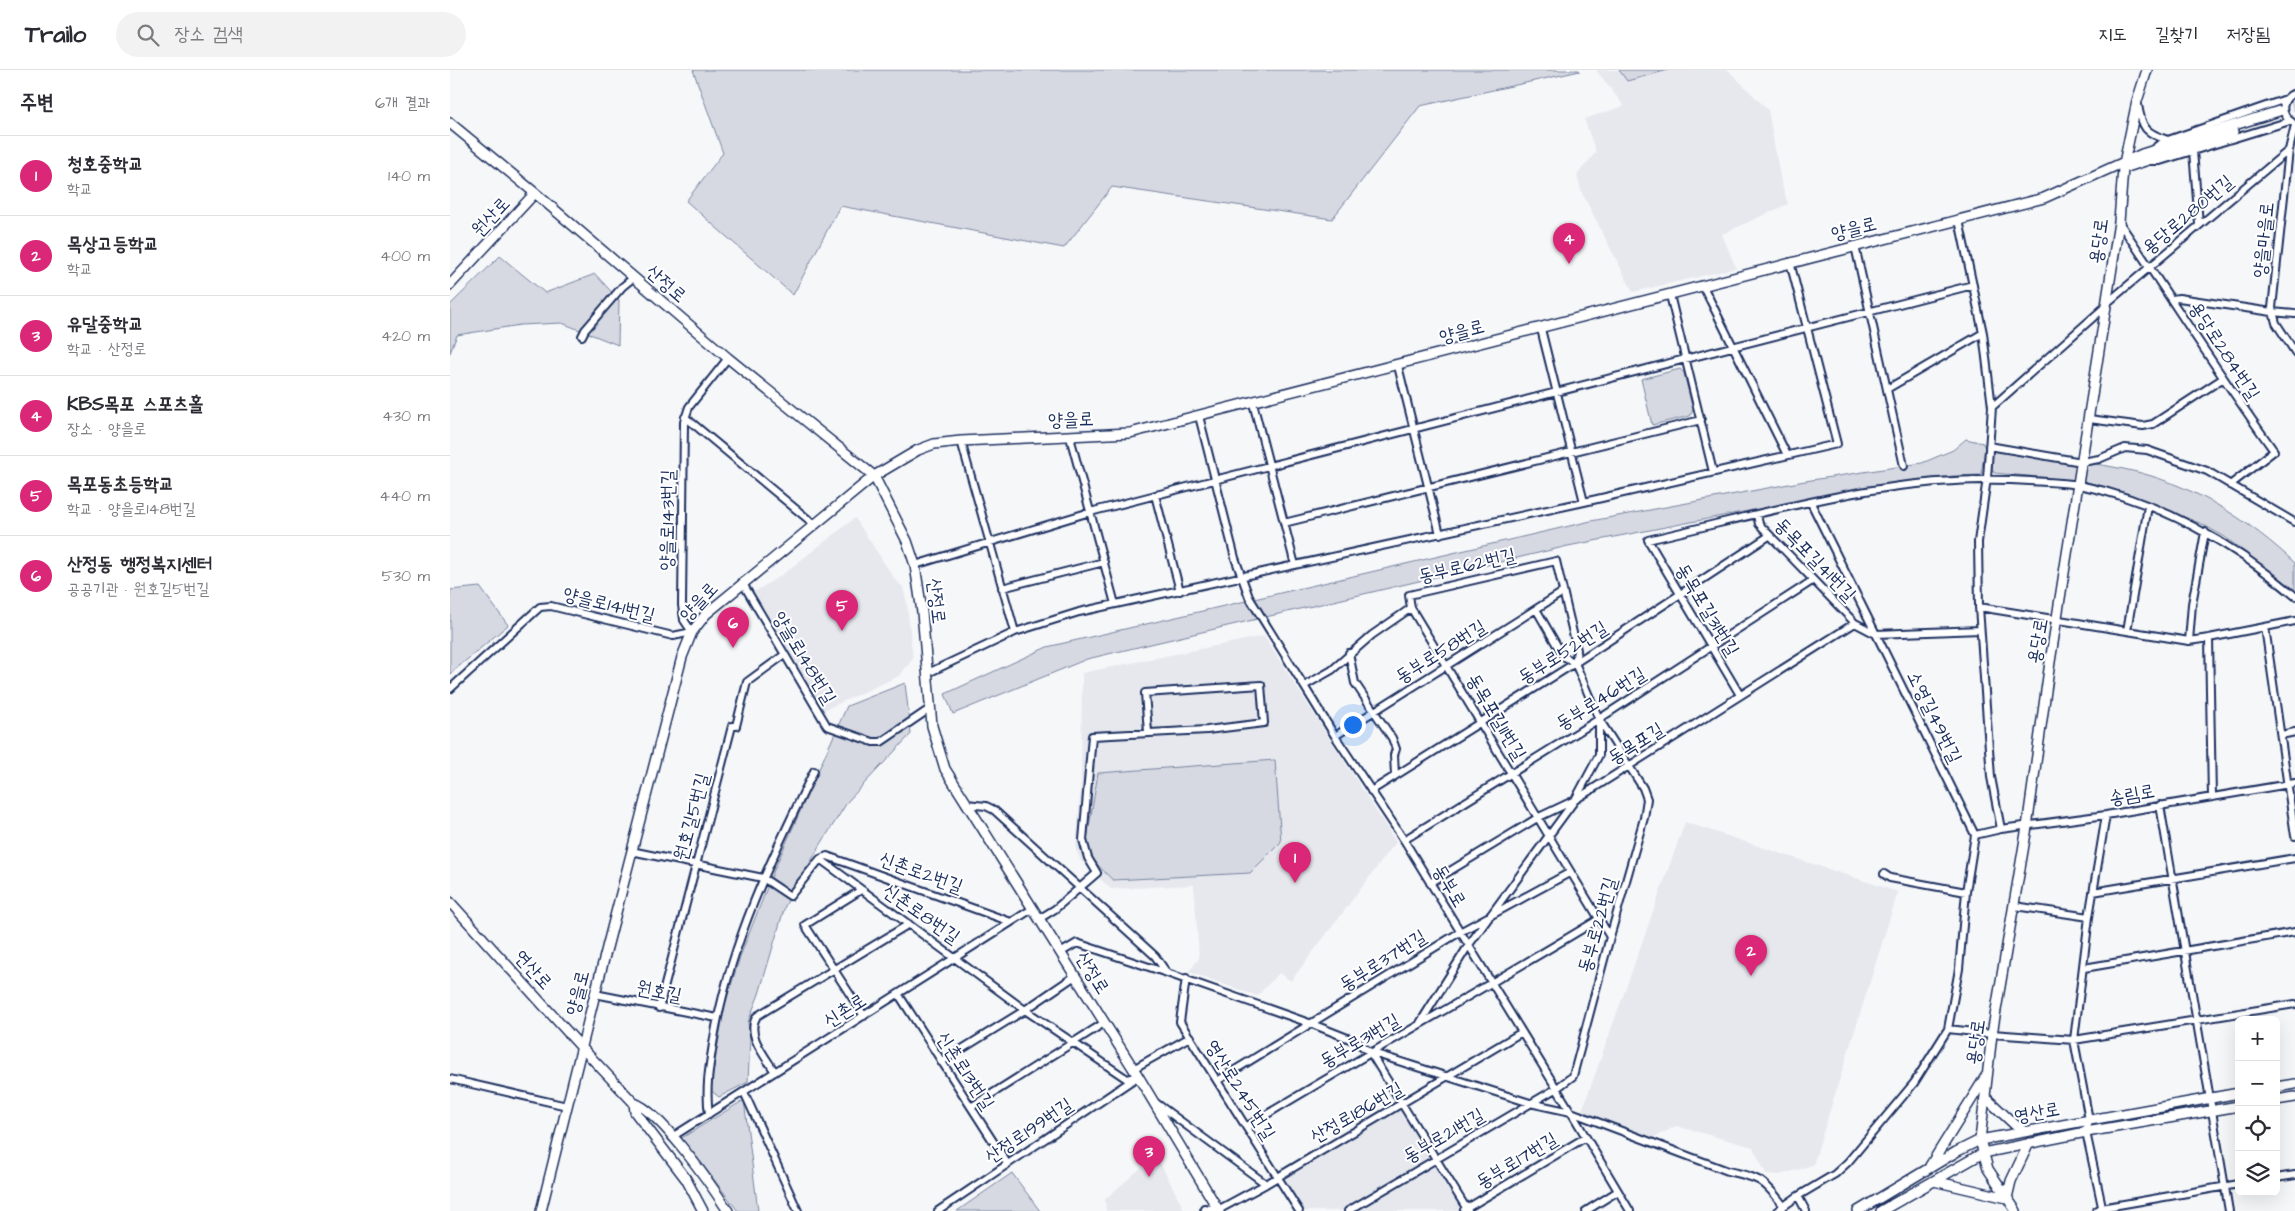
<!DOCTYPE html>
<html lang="ko">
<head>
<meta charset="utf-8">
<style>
  :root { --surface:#fff; --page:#f2f2f3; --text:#2b2b33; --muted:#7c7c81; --line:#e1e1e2; --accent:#db2777 }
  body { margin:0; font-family:"Architects Daughter","Poor Story",sans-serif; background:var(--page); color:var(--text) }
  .controls { position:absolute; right:15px; bottom:15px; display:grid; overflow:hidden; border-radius:8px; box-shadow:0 5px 20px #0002 }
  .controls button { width:45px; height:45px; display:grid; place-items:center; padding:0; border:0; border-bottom:1px solid var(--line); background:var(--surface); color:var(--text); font:25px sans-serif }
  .you { position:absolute; left:902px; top:654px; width:18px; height:18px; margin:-12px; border:4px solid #fff; border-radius:50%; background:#1a73e8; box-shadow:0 0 0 8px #1a73e833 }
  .badge { display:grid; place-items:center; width:32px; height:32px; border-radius:50%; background:var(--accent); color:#fff; font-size:16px; font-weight:700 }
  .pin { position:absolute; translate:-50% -41px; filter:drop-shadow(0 1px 2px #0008) }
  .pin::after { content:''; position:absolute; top:26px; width:18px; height:15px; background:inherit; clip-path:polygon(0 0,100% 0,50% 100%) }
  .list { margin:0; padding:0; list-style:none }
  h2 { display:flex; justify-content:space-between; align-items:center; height:65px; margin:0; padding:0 20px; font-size:21px }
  h2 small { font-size:16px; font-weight:400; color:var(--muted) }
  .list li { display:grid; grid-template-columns:32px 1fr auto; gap:15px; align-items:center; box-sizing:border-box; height:80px; padding:0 20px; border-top:1px solid var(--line) }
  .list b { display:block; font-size:19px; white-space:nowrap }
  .list p { margin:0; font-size:16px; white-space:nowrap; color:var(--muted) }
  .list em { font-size:16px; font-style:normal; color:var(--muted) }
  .icon { flex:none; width:28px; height:28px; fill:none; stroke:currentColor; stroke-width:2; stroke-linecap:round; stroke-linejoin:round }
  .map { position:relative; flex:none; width:1845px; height:1141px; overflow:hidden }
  header { display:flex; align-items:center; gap:30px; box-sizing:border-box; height:70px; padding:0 25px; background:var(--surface); border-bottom:1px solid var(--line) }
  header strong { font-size:24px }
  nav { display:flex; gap:28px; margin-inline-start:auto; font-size:18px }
  .search { width:350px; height:45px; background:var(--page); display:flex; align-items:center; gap:12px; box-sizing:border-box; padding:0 18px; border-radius:28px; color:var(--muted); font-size:19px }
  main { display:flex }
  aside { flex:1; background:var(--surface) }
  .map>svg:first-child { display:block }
  .built { fill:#e6e8ee }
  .green { fill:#d6d9e2; stroke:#7884a0 }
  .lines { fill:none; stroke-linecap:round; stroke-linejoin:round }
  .secondary-tunnel { stroke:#cacfda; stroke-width:9; stroke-dasharray:9 4.5; stroke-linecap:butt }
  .street-casing { stroke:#1b2f5e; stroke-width:10 }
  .secondary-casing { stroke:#1b2f5e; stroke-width:12 }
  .street { stroke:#fff; stroke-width:6 }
  .secondary { stroke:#fff; stroke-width:9 }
  .labels { text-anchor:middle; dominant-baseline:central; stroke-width:4; stroke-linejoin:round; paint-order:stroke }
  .street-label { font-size:19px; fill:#1b2f5e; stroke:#fff }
</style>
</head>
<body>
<header>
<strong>Trailo</strong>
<div class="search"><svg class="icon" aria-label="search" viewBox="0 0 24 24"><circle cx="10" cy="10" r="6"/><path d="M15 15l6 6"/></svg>장소 검색</div>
<nav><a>지도</a><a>길찾기</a><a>저장됨</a></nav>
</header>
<main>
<aside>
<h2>주변<small>6개 결과</small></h2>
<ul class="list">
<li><span class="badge">1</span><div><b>청호중학교</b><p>학교</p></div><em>140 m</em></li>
<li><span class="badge">2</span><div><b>목상고등학교</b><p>학교</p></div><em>400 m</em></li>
<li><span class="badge">3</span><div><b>유달중학교</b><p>학교 · 산정로</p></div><em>420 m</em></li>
<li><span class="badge">4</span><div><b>KBS목포 스포츠홀</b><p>장소 · 양을로</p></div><em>430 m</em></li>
<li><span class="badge">5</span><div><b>목포동초등학교</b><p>학교 · 양을로148번길</p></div><em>440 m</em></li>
<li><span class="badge">6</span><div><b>산정동 행정복지센터</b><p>공공기관 · 원호길5번길</p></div><em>530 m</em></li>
</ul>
</aside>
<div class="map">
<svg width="1845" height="1141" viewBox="0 0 1845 1141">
  <rect width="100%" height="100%" fill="#f6f7f9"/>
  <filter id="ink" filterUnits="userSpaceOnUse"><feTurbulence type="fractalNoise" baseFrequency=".02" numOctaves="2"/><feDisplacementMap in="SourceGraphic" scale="10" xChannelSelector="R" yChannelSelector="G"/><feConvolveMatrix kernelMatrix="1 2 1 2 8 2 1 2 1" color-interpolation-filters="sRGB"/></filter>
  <g filter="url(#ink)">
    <path class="built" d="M1146 0H1278L1318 40 1331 112 1338 134 1272 164 1286 198 1183 222 1132 123 1127 105 1146 82 1134 49 1174 36Z
      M405 448 444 508 453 517 457 534 463 589 449 606 374 640 301 524 333 504Z
      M814 566 946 772 841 911 829 903 807 926 739 902 749 888 744 815 661 819 631 791 626 780 631 711 632 603Z
      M1235 752 1448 822 1363 1095 1330 1105 1316 1104 1303 1077 1226 1056 1203 1068 1132 1041Z
      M952 1035 1017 1141H849L827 1107Z
      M706 1085 735 1141H656L655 1129Z"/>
    <path class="green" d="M243 0H1129L1130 1 970 36 882 149 662 117 614 178 390 136 343 225 236 131 273 83Z
      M1169 0H1218L1177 11Z
      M50 186 95 223 145 204 169 230 168 275 112 253 70 255 7 265 0 283V235Z
      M1230 299 1234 303 1243 340 1240 346 1202 355 1191 309Z
      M1516 369 1533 373 1535 378 1531 405 1503 406 1426 416 1118 476 637 589 503 644 495 624 597 577 1141 451 1355 411 1472 393 1503 380Z
      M1543 381C1592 388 1644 391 1691 403 1750 419 1801 452 1845 493V521L1775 467 1752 454 1659 418 1633 411 1544 403 1542 399Z
      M30 517 58 555 0 604V520Z
      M455 613 461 664 398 731 371 774 335 836 309 924 298 952 300 969 298 1012 269 1027 260 1020 275 934 291 884 324 800 397 636Z
      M825 690 831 772 800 803 663 810C651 799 637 786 637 769L648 703Z
      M294 1030 308 1141H288L243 1082 230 1069Z
      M562 1103 590 1141H507Z"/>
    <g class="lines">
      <path class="secondary-tunnel" d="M1829 41 1845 36"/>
      <defs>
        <path id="street" d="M1688 35C1692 58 1695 63 1718 70
          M1842 52C1829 44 1831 28 1845 23
          M1845 55 1839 80 1822 238 1826 253 1845 282
          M1707 76 1718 70 1836 29
          M1743 81 1749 154
          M1701 91H1710L1840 51
          M1509 150 1533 263 1542 337 1537 408 1528 472 1529 537 1541 707 1551 759
          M1669 152C1721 228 1770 306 1824 381L1780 415
          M1405 176 1454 396
          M1253 216 1337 385
          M1220 225 1263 402
          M1722 229 1729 228 1822 242 1845 244
          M1657 233 1839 80
          M1091 259 1134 432
          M132 266 135 260 172 217 183 208
          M948 296 990 464
          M1437 319 1533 263
          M803 333 845 495
          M1542 337 1656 236
          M749 346 785 488 799 527 885 666 954 770 1121 1042 1180 1141
          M235 347 365 455
          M1639 349 1693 356 1703 354 1772 309
          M620 367 665 534
          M511 371 565 562
          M1539 376 1632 392 1649 389 1675 378 1697 380 1757 401 1844 452
          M705 425 730 521
          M1361 433 1426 564 1530 560
          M1307 445 1309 454 1405 553 1426 564 1525 765
          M834 453 1251 350
          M465 495 640 442 1523 215
          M292 512 377 656 423 672H431L481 638
          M552 518 654 492
          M1529 537 1739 571 1759 568 1762 727
          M1815 557 1845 551
          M1677 561 1698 436
          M1759 568 1815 557 1845 766
          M1739 571 1742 534 1755 462
          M899 583 905 613 942 668 946 679 944 685 945 705
          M1125 593 1127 580 1106 491 959 525 961 538 1160 867
          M478 603 565 562 629 542 1134 432 1387 374 1340 192
          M854 616 882 600 922 565 961 538
          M0 619 90 537 101 536 223 566 242 562 234 550 232 535 234 352 239 337 278 288
          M1290 625 1198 470C1325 441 1448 402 1580 411 1596 412 1613 412 1629 415 1709 431 1783 473 1845 526
          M1831 665 1845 662
          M885 666 1113 522
          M921 721 1125 593 1319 466
          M516 734 536 736 544 740 705 886 717 903 862 954 905 971 920 982 1080 1033 1121 1042 1278 1101C1310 1108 1313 1109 1333 1135
          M1710 735 1779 1141
          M1525 765 1551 759 1656 745 1845 713
          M954 770 1149 649 1362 511
          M181 781 313 808 340 826 370 789 377 786 561 852
          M370 789 575 940 677 1009 688 1006
          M1434 804 1440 808 1516 822
          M980 813 1089 747 1125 730 1405 553
          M411 820 355 855 414 946
          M1643 822 1845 788
          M1565 836 1639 847
          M589 849 605 839 647 803 638 788 633 770 642 666 757 660 814 653 811 615 695 623 698 662
          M610 883 627 873 717 903
          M1634 898 1845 862
          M736 908 730 952 849 1141
          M145 924 267 948
          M449 925 557 1093
          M209 938 282 656H286L297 612 334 585
          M970 953 1018 876 1125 730 1149 685V649
          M1498 959 1542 964 1624 970 1845 934
          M920 982 1018 1141
          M491 992 575 940 625 906
          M683 999 740 967
          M325 1002C315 986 295 964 307 946L459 854
          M0 1009 117 1036
          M767 1011 1010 862 1119 803
          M294 1022 348 1141
          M706 1033 816 1114
          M521 1037 654 953
          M259 1044C255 1018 260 993 264 968 280 874 322 786 364 701
          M796 1057C912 986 1032 920 1149 849
          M222 1067 582 839
          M1826 1108 1845 1105
          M754 1138 768 1140 816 1114 1072 962
          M1014 1140 1136 1067
          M488 1141 684 1009
          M898 1141 1107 1018 1123 1006 1160 867 1194 748 1197 729 1193 718 1149 649 1125 593 1113 586 1086 539
          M1136 1141 1168 1121
          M1327 1141 1348 1126
          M1356 1141 1348 1126 1385 1104 1398 1092 1464 1013 1498 959 1509 899 1516 822 1525 765
          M1646 1141 1651 1138 1789 1114
          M1653 1141 1636 1062 1639 1050 1624 970 1639 847 1656 745"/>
        <path id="secondary" d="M0 53 85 123 278 288 424 406 457 471 465 495 472 542 482 656 495 699 688 1006 769 1141
          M1677 97 1783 62
          M0 215 85 123
          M0 832 132 978 184 1033C210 1041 262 1116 278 1141
          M1826 1017 1845 1014
          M1535 1027 1564 1054 1575 1062
          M1826 1030 1845 1027
          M184 1033 185 1042 236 1109 253 1141
          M1480 1096 1536 1006
          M1484 1111 1557 1128 1561 1111 1579 1073
          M91 1141 145 924 232 587 242 562 256 544 424 406 468 380 484 374 511 371 680 363 1594 128 1692 84 1829 41
          M1408 1141 1506 1082 1530 1070 1789 1023
          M1431 1141 1533 1083 1636 1062 1789 1036
          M1566 1141 1538 1099 1530 1070 1542 964 1577 757 1600 592 1656 236 1669 152 1673 98 1687 31 1697 0"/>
      </defs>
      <use href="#street" class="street-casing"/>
      <use href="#secondary" class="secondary-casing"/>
      <use href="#street" class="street"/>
      <use href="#secondary" class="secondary"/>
    </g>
  </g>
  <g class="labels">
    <g class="street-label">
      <text transform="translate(1738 145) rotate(-40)">용당로280번길</text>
      <text transform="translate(41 147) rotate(-47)">원산로</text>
      <text transform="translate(1404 159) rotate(-14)">양을로</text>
      <text transform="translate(1814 170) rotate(-84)">양을마을로</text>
      <text transform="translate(1649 171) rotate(-82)">용당로</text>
      <text transform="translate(216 214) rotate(41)">산정로</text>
      <text transform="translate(1012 262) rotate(-15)">양을로</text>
      <text transform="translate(1774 281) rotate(57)">용당로284번길</text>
      <text transform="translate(621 350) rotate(-2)">양을로</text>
      <text transform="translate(218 450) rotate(-89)">양을로143번길</text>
      <text transform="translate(1365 490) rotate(46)">동목포길41번길</text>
      <text transform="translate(1017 496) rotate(-13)">동부로62번길</text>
      <text transform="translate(486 531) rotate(83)">산정로</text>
      <text transform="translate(249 532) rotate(-47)">양을로</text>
      <text transform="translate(159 535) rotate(14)">양을로141번길</text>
      <text transform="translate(1257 540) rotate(59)">동목포길31번길</text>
      <text transform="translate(1588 571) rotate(-80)">용당로</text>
      <text transform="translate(991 582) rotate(-32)">동부로58번길</text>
      <text transform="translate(1113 583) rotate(-32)">동부로52번길</text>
      <text transform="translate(354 588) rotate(59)">양을로148번길</text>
      <text transform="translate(1151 629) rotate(-32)">동부로46번길</text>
      <text transform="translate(1046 647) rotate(59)">동목포길11번길</text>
      <text transform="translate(1484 647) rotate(64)">소영길49번길</text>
      <text transform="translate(1186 674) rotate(-32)">동목포길</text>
      <text transform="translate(1682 725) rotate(-10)">송림로</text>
      <text transform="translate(242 747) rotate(-75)">원호길5번길</text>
      <text transform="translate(471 803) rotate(20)">신촌로2번길</text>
      <text transform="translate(999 816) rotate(59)">동부로</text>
      <text transform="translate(471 844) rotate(35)">신촌로8번길</text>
      <text transform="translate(1148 855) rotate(-74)">동부로22번길</text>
      <text transform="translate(933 891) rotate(-32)">동부로37번길</text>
      <text transform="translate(83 900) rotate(48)">연산로</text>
      <text transform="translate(642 903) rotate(58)">산정로</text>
      <text transform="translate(209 922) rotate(11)">원호길</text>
      <text transform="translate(128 923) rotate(-76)">양을로</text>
      <text transform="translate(395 941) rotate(-32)">신촌로</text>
      <text transform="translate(910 971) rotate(-30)">동부로31번길</text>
      <text transform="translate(1526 972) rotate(-82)">용당로</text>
      <text transform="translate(515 1001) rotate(57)">신촌로13번길</text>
      <text transform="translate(790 1020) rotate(58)">영산로245번길</text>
      <text transform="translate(907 1043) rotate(-30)">산정로186번길</text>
      <text transform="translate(1587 1043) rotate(-10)">영산로</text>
      <text transform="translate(579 1061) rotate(-34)">산정로199번길</text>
      <text transform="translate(994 1066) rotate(-30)">동부로21번길</text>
      <text transform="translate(1067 1091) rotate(-31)">동부로17번길</text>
    </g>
  </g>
</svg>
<div class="controls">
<button>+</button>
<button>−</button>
<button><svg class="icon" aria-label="locate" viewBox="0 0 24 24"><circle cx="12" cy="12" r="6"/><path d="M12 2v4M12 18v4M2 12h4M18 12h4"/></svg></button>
<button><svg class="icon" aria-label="layers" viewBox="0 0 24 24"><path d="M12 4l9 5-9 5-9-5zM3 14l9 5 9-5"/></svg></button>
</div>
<div class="you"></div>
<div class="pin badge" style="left:845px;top:813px">1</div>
<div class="pin badge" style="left:1301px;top:906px">2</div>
<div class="pin badge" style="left:699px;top:1107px">3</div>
<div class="pin badge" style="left:1119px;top:194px">4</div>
<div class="pin badge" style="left:392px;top:561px">5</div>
<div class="pin badge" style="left:283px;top:578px">6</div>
</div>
</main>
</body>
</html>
